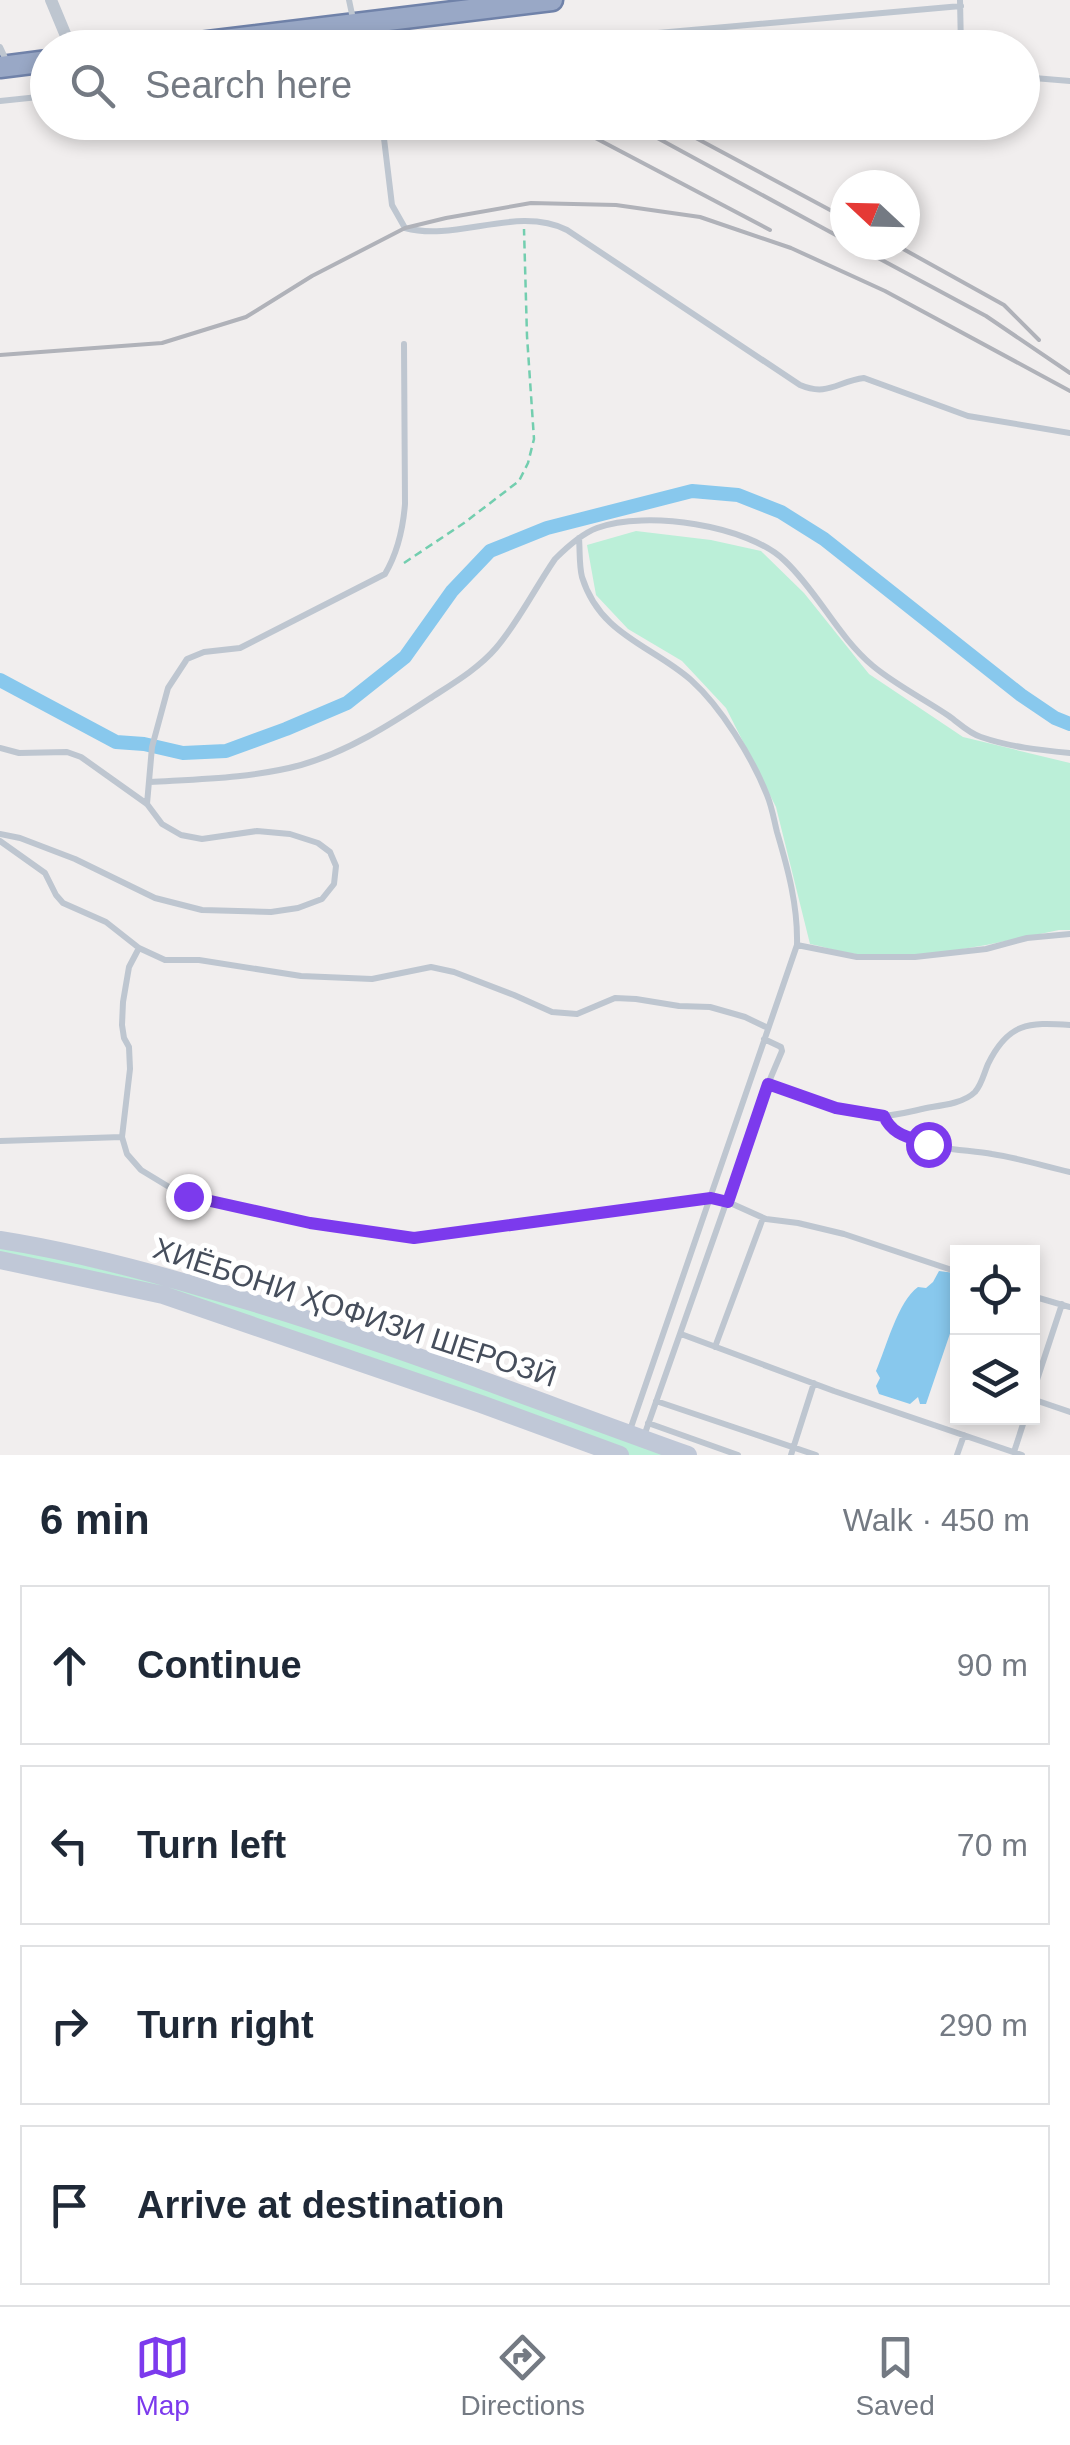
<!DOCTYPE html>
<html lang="en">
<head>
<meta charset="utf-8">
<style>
  :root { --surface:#fff; --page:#f2f2f3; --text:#1f2937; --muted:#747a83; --line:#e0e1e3; --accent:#7c3aed }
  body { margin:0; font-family:Arial,sans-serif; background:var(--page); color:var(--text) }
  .controls { position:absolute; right:30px; bottom:30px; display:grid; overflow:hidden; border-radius:0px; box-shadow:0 5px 15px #0003 }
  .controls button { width:90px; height:90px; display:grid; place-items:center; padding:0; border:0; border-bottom:2px solid var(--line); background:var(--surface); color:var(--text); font:50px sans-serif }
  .compass { position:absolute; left:830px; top:170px; width:90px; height:90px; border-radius:50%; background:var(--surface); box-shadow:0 5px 15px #0003; rotate:292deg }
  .stop { position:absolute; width:30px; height:30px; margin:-22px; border:8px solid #7c3aed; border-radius:50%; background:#fff }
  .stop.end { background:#7c3aed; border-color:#fff; box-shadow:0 2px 10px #0008 }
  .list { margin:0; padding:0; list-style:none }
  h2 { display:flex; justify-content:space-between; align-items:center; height:130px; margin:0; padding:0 40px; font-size:42px }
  h2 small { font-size:32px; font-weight:400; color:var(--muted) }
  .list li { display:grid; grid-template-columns:65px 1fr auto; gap:30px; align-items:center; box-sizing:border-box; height:160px; margin:0 20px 20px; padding:0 20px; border:2px solid var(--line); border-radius:0px }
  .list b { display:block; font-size:38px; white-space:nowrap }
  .list em { font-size:32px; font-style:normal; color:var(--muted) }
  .icon { flex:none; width:55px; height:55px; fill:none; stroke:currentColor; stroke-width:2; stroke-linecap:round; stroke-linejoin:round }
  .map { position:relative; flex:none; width:1070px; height:1455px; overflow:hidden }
  .search { position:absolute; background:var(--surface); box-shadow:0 5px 15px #0003; left:30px; right:30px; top:30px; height:110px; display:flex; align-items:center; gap:25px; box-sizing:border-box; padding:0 35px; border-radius:55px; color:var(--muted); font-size:38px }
  .sheet { height:850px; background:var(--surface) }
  nav { display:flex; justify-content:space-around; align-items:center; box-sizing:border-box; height:140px; border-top:2px solid var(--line); background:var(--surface); font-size:28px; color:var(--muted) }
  nav a { display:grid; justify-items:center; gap:5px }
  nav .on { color:var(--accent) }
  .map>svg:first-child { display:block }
  .green { fill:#bbefd8 }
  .water { fill:#88c8ed }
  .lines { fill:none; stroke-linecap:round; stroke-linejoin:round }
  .canal { stroke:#88c8ed; stroke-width:14 }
  .trunk-casing { stroke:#7082a9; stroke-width:25 }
  .path { stroke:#73ceaf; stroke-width:2.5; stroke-dasharray:8 5; stroke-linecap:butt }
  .service { stroke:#bec6d0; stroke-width:6 }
  .minor { stroke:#bec6d0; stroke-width:12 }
  .secondary { stroke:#c0c8d7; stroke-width:18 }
  .trunk { stroke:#99a8c6; stroke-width:20 }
  .rail { stroke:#b0b2b9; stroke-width:4 }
  .route { stroke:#7c3aed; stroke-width:12 }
  .labels { text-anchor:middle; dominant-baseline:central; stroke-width:10; stroke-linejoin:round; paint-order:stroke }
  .street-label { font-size:30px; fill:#464e5c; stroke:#fff }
</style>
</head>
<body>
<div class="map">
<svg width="1070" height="1455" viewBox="0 0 1070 1455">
  <rect width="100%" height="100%" fill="#f1eeee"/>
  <path class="green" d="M636 531 711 540 761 551 804 593 869 674 963 737 1070 763V930H1059C995 943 922 962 856 954 840 952 825 947 810 944L776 807 726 708 682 661 628 629 596 595 587 545Z
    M0 1244 265 1310 682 1455H620L261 1330 0 1259Z"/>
  <path class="water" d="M939 1271 955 1273 957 1276V1313L926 1404H920L918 1397 910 1404 879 1394 876 1386 880 1378 876 1371C886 1348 898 1301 918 1287L926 1288 933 1282Z"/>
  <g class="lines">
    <path class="canal" d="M0 680 116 742 144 744 183 753 226 751 286 729 347 703 405 657 452 591 490 551 547 528 692 491 738 495 781 512 824 539 1021 695 1055 718 1070 724"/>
    <defs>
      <path id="trunk" d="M158 48 552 0
        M0 67 48 61"/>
    </defs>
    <use href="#trunk" class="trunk-casing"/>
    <path class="path" d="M404 563 464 523 519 481 528 463 534 439 527 336 524 229"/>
    <path class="service" d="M349 0 353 19
      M960 0 961 48
      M0 47 6 60
      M525 48 658 33 961 6
      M1022 77 1070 81
      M0 101 48 96
      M382 122 392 205 405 228C457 242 517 205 567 230L800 385C828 397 838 381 864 378L968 416 1070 433
      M579 538C580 551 579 565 582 577 600 635 651 645 691 680 721 707 752 757 767 795 772 807 774 820 777 832 788 869 798 906 797 945L629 1433
      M0 748 19 753 67 752 81 757 147 804 162 824 181 835 202 839 257 831 290 834 318 843 330 852 336 866 334 884 322 899 298 908 271 912 202 910 155 898 75 859 20 838 0 834
      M150 782C200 779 253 778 301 765 347 752 391 724 429 699 452 684 478 669 496 648 519 621 535 588 555 559 567 547 581 534 597 528 646 510 748 525 785 561 818 592 838 637 873 666 896 685 924 699 949 716 959 723 968 733 981 737 1010 747 1039 750 1070 753
      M147 804 152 747 168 688 187 659 204 652 240 648 385 574C398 552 403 529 405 504L404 344
      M0 841 45 873 56 895 63 903 106 922 139 948 165 960H199L301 976 372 979 431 967 454 972 514 995 552 1012 577 1014 615 998 636 999 679 1006 710 1007 745 1017 768 1028
      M797 945 857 957H915L986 949 1027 938 1070 934
      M139 948 129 967 123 1002 122 1025 124 1038 129 1047 130 1069 122 1137 127 1154 141 1170 174 1190 230 1207 310 1223 414 1238 711 1198 728 1202 766 1219 798 1223 844 1234 958 1272
      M764 1039 781 1047 782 1051 768 1084C804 1096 841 1114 879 1116 897 1116 915 1110 932 1107 946 1105 965 1102 975 1092 982 1084 984 1073 988 1064 1008 1023 1028 1022 1070 1025
      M884 1116C898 1151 961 1148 992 1154 1018 1158 1044 1166 1070 1172
      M0 1141 122 1137
      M1032 1296 1070 1307
      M681 1334 834 1391 1022 1455
      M715 1347 763 1218
      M1032 1395 1062 1304
      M1032 1399 1070 1412
      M656 1401 816 1455
      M648 1423 738 1455
      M644 1436 768 1084
      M1014 1452 1025 1418
      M791 1455 814 1383
      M957 1455 964 1435"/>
    <path class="minor" d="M51 0 71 48"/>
    <path class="secondary" d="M0 1240C70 1251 139 1269 207 1289 370 1335 528 1398 688 1455
      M0 1260 163 1295 481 1404 620 1455"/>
    <use href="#trunk" class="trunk"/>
    <path class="rail" d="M565 122 770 230
      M628 122 845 240
      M666 122 845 218
      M854 245 986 316 1070 373
      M896 245 1004 305 1039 340
      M0 355 162 343 246 317 312 276 405 228 446 218 531 203 616 205 700 217 791 248 885 291 1070 391"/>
  </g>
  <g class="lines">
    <path class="route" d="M188 1196 310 1223 414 1238 711 1198 728 1202 768 1084 836 1108 884 1116C892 1135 909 1137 928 1144"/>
  </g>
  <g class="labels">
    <g class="street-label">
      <text transform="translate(355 1312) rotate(18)">ХИЁБОНИ ҲОФИЗИ ШЕРОЗӢ</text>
    </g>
  </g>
</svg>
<div class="controls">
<button><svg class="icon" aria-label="locate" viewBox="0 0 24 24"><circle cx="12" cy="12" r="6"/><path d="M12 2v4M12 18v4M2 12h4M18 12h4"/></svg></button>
<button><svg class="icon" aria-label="layers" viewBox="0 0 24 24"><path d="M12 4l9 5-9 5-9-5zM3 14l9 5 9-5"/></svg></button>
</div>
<svg class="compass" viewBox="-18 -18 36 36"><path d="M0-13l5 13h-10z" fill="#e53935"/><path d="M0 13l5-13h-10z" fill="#747a83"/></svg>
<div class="stop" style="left:928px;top:1144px"></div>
<div class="stop end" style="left:188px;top:1196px"></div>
<div class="search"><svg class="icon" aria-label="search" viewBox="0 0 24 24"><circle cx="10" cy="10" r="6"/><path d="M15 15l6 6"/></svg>Search here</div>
</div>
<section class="sheet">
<h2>6 min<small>Walk · 450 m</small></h2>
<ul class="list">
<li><svg class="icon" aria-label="ahead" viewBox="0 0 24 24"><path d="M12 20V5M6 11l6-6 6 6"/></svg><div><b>Continue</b></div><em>90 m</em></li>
<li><svg class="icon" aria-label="left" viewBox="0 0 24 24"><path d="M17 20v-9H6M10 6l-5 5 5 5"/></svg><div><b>Turn left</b></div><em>70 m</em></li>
<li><svg class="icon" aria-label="right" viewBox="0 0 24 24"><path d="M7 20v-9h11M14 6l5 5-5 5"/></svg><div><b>Turn right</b></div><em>290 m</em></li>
<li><svg class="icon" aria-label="arrive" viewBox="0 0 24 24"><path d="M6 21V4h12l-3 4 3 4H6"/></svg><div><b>Arrive at destination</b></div></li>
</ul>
</section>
<nav>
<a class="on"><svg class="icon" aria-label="map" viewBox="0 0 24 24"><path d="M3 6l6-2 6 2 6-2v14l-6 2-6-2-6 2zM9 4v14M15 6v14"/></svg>Map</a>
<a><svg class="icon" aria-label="directions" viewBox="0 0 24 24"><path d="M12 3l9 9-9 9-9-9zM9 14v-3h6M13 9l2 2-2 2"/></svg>Directions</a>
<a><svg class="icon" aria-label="saved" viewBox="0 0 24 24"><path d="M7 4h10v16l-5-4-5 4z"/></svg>Saved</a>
</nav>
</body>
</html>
